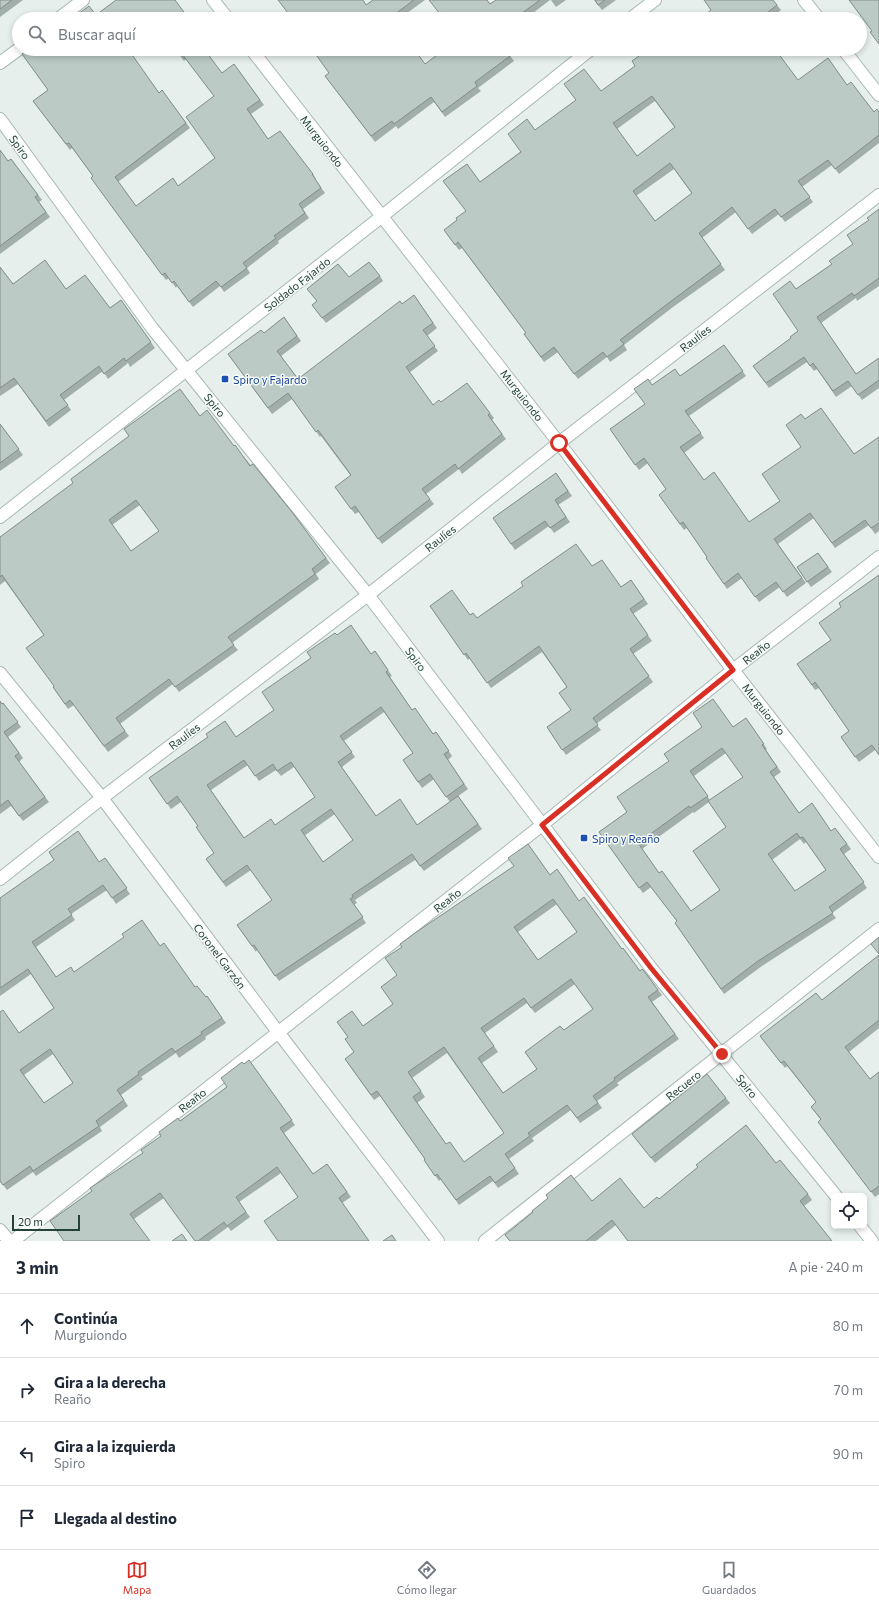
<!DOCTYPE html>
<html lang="es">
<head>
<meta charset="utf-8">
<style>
  :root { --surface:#fff; --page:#f2f2f3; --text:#1f2937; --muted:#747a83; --line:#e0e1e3; --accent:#d93025 }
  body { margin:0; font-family:Commissioner,sans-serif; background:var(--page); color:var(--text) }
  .controls { position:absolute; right:12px; bottom:12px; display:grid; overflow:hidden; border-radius:6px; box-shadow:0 2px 6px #0003 }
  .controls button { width:36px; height:36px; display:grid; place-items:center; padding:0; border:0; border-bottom:1px solid var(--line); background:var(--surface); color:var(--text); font:20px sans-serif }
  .scale { position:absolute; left:12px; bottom:10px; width:68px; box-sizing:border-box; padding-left:4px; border:2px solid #24423a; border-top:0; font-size:11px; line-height:14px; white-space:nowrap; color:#24423a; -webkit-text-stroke:3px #f7fbf9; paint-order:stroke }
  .stop { position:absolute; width:12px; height:12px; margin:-9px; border:3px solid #d93025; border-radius:50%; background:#fff }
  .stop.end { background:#d93025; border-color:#fff; box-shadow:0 1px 4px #0008 }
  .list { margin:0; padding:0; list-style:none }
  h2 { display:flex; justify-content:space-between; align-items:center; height:52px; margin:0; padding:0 16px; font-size:17px }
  h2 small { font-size:13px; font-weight:400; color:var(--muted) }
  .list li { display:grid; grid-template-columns:26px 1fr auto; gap:12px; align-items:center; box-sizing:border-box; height:64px; padding:0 16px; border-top:1px solid var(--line) }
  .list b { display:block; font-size:15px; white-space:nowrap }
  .list p { margin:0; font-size:13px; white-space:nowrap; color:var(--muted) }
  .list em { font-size:13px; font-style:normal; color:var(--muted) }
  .icon { flex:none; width:22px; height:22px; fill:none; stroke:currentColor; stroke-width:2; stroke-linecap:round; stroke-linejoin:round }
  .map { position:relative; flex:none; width:879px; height:1241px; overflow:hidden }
  .search { position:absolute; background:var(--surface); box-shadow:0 2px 6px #0003; left:12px; right:12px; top:12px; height:44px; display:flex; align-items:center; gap:10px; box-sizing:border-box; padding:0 14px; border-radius:22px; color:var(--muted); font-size:15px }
  .sheet { height:308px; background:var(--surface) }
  nav { display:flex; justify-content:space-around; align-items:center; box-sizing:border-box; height:56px; border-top:1px solid var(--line); background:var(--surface); font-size:11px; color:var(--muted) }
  nav a { display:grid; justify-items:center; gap:2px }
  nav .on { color:var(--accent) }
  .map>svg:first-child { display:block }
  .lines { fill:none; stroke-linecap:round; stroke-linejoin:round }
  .minor-casing { stroke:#a8b8b2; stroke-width:14 }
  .minor { stroke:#fff; stroke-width:12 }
  .wall { fill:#a1aea9; fill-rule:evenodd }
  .building { fill:#bbcac4; stroke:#838d89; fill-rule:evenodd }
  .route { stroke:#d93025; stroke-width:5 }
  .transit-dot { fill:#1a4fb4; stroke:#f7fbf9; stroke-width:1.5 }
  .labels { text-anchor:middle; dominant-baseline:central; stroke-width:3; stroke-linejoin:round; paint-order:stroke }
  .street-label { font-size:11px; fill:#24423a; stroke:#f7fbf9 }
  .transit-label { font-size:11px; fill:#164399; stroke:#f7fbf9; text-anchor:start }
</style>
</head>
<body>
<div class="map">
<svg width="879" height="1241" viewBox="0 0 879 1241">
  <rect width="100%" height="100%" fill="#e6efeb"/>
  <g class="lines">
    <defs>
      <path id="minor" d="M213 0 228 19
        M804 0 819 19
        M58 19 83 0
        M630 19 655 0
        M251 49 559 443 733 670 879 857
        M843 49 879 95
        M0 63 19 49
        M0 119 152 328 368 595 651 968 836 1196
        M0 517 381 217 591 49
        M0 673 102 798 278 1032 438 1241
        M0 879 102 798 368 595 559 443 879 195
        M860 1226 872 1241
        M0 1230 9 1241
        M13 1241 542 825 733 670 879 557
        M485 1241 879 929"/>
    </defs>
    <use href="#minor" class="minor-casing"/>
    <use href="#minor" class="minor"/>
  </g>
  <path class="wall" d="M0 0H23L0 17Z
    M373 0H425L399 19H285L288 14 366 5Z
    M496 0H550L525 19H443L490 4Z
    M551 0H566L556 7Z
    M594 0H616L602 10Z
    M777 5 781 10 770 19H700Z
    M175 49 222 73 234 64 264 105 251 114 268 139 313 174 316 179H315L325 193 303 209 309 218 278 241 279 243 247 268 250 273 224 292 220 286 193 307 177 286 176 288 169 278 166 280 95 183 93 176 72 148 70 150 33 101 159 93 162 90 190 128 118 182 136 206 178 186 215 158 214 96 186 59 184 61Z
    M505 49 514 61 478 88 481 91 445 117 434 102 398 129 396 126 375 142 329 81V73L425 64Z
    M798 80 847 85 874 112H879V143L839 174 832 165 802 187 813 202 785 222 779 214 752 234 736 212 702 238 725 270 673 307 624 345 627 350 610 362 607 357 578 379 558 352 544 362 524 334 526 333 462 248 459 250 444 230 457 220 466 211 480 182 601 91ZM655 101 675 128 637 156 617 129ZM674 169 692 194 655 221 636 196Z
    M0 150 8 161 11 159 42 200 39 202 50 217 0 254Z
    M879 209V286L857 301 856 298 821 323 856 374 879 358V388L862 400 852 386 836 397 817 369 814 371 807 362 769 388 753 366 791 338 798 331 796 289 832 264 853 244 869 220Z
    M0 267 13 284 66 289 110 308 121 300 155 348 130 367 128 363 108 379 103 371 64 400 71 410 49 427 18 384 0 396Z
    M380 276 383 281 326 323 312 305 349 277Z
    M414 295 437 328 427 336 438 351 409 373 433 405 441 402 490 413 494 418 492 420 506 439 462 474 459 469 426 494 434 504 382 544 359 512 355 514 335 487 351 476 321 436 320 437 292 399 272 414 228 354 264 333 284 317 301 341 281 356 298 379Z
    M724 345 746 376 689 416 704 438 684 453 704 480 749 522 780 501 801 447 805 419 854 454 879 437V531L875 534 869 525 835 548 814 518 778 544 806 583 787 597 780 587 759 602 742 578 727 589 706 558 707 557 687 528 684 530 659 495 666 489 648 463 639 470 610 429 645 404 652 385 680 376Z
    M200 416 234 446 292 512 330 563 316 574 319 579 232 643 238 650 179 692 173 684 120 724 129 736 108 752 74 705 68 709 53 687 54 686 44 635 5 581 0 585V537ZM140 505 159 531 131 551 112 525Z
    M0 424 23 455 0 471Z
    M556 473 572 496 558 505 570 522 554 533 549 526 515 550 493 518Z
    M818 553 832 572 811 587 797 567Z
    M592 566 621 587 631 580 648 604 633 614 652 641 633 654 653 682 596 724 601 730 566 755 547 727 571 710 567 687 542 652 491 688 470 658 468 660 430 606 470 615 477 618Z
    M879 575 875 750 859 762 841 737 849 731 819 688 815 690 797 664 831 640 841 607Z
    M337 635 371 654 375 651 392 676 390 677 412 710 433 734 436 732 452 756 448 760 468 789 450 802 434 779 422 788 403 760 413 753 384 712 344 741 355 757 342 767 376 816 417 825 458 796 482 829 424 871 415 860 355 900 357 903 354 905 366 923 279 981 257 950 256 952 237 925 272 900 251 870 226 887 206 859 214 853 198 826 181 802 171 809 149 778 236 737 274 710 311 658ZM248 765 259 781 276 770 281 776 294 767 315 797 275 825 244 838 211 790ZM335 814 353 840 323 862 304 836Z
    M0 701 2 704 3 703 21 727 8 737 23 758 19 762 49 802 23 821 11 806 0 814Z
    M746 718 767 749 766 750 781 772 774 777 799 813 831 831 835 828 851 849 844 854 867 888 832 913 836 918 762 966 724 994 675 923 677 921 651 887 643 893 599 832 627 812 733 727ZM726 753 743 777 710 800 694 776ZM709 802 726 827 720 890 691 911 659 873 642 849 693 812 694 813ZM800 839 804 844 806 842 826 870 795 891 772 860Z
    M105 858 130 894 116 904 107 890 71 914 75 920 36 947 56 977 160 946 195 987 206 997 207 996 226 1023 205 1037 206 1039 179 1058 176 1053 141 1077 143 1079 121 1095 128 1106 100 1127 102 1131 36 1176 33 1172 7 1190 0 1181 19 1033 54 1008 31 974 0 996V898L99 862ZM53 1054 73 1083 44 1103 24 1075Z
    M550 875 579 901 640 971H644L662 995 652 1002 679 1039 617 1083 619 1085 597 1101 602 1108 580 1123 571 1110 532 1138 534 1141 509 1159 519 1174 498 1188 493 1181 459 1205 441 1179 439 1181 424 1160 425 1159 380 1096 374 1100 345 1059 354 1052 348 1037 393 1004ZM557 904 577 932 538 960 518 932ZM575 984 593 1009 564 1030 537 1069 503 1093 482 1063 498 1052 485 1033 527 1003 535 1013ZM447 1053 504 1133 464 1162 446 1144 417 1103 425 1097 412 1078Z
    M879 955V1028L849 1052 870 1079 879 1072V1194L875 1197 822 1127 821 1120 811 1107 816 1102 787 1066 785 1068 760 1036 822 1000Z
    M249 1060 295 1125 284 1133 313 1174 327 1164 351 1197 342 1203 298 1197 281 1173 239 1202 250 1217 231 1231 228 1227 209 1241H195L164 1198 134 1219 92 1191 143 1153 180 1121 227 1087 244 1064Z
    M726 1098 730 1103 655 1163 632 1134Z
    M776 1163 808 1194 812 1200 804 1206 832 1241H628L616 1225 596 1241H510L505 1235 592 1201 644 1208 659 1199Z"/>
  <path class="building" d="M0 0H12L0 9Z
    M116 0H175L189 19H71L89 6 96 15Z
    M278 0H363L366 5 373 0H414L391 17 392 19H285L284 17 288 13Z
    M429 0H487L490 4 496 0H540L514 19H444Z
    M595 0H605L598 5Z
    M704 0H773L777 5 759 19H700L711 10Z
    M849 0H879V44L870 32 872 31Z
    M30 49H128L159 93 162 90 186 123 115 177 136 206 173 178 178 186 215 158 186 117 214 96 182 54 180 56 175 49H204L222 73 234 64 260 100 247 109 268 139 280 131 313 174H312L321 188 299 204 305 213 274 236 276 238 243 263 247 268 221 287 216 281 189 302 174 281 172 283 165 273 162 275 91 178 93 176 69 143 66 144 33 101 48 90 22 54Z
    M312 49H414L425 64 445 49H505L510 56 475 82 477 86 442 112 431 97 394 124 392 121 371 136 325 76 329 73Z
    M634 49H775L798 80 828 58 847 85 851 82 874 112 877 109 879 112V135L835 169 828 160 798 181 810 197 781 217 775 209 748 229 732 207 699 233 721 264 670 302 620 340 624 344 607 357 603 352 574 374 554 347 541 357 524 334 526 333 458 242 455 245 444 230 457 220 456 218 466 211 443 181 467 164 480 182 521 152 508 134 527 119 535 130 576 100 564 84 584 69 601 91 635 66 632 61 639 56ZM652 96 675 127 637 156 613 123ZM670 163 692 193 655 221 633 191Z
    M0 150 8 161 11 159 38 195 35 197 46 212 0 246Z
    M879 209V278L854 296 852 293 817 317 856 374 879 358V380L858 395 848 381 833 391 813 363 810 366 804 357 766 383 753 366 791 338 790 337 798 331 773 294 790 281 796 289 832 264 829 261 853 244 847 235 869 220 867 218Z
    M45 260 66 289 85 275 110 308 121 300 151 342 126 361 124 358 104 374 99 366 60 395 68 405 46 421 14 378 0 388V267L13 284Z
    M369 262 380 276 322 318 312 305 317 301 307 289 338 264 349 277Z
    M414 295 433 323 423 330 435 346 406 367 433 405 439 400 441 402 467 383 490 413 488 415 502 434 458 469 455 464 422 489 430 499 378 539 355 506 351 509 335 487 351 475 318 430 316 432 288 393 268 408 228 354 261 330 264 333 284 317 297 336 277 351 298 379 400 301 402 304Z
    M724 345 743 371 685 411 701 433 680 447 704 480 714 472 749 522 780 501 762 474 801 447 786 425 801 414 805 419 821 408 854 454 879 437V523L871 528 865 520 832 543 810 513 774 539 802 578 783 592 776 582 755 597 738 573 724 584 706 558 707 557 683 522 680 524 659 495 666 489 644 458 635 465 610 429 645 404 634 389 648 379 652 385 675 369 680 376Z
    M180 389 200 416 207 410 234 446 235 445 250 466 253 464 292 512 326 558 312 569 315 574 228 637 234 645 175 687 169 679 116 718 125 731 104 746 70 700 65 704 53 687 54 686 26 648 44 635 2 575 0 577V537L73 483 71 479 129 436 124 429ZM136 500 159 531 131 551 109 520Z
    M0 424 19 449 0 463Z
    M556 473 568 491 555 500 566 517 550 528 545 521 511 544 493 518Z
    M576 544 592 566 602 560 621 587 631 580 644 599 630 609 648 635 630 649 649 676 593 718 598 725 562 750 547 727 571 710 559 693 567 687 539 646 487 683 466 653 464 655 430 606 452 590 470 615 473 613 477 618 523 586 521 582Z
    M818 553 828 567 807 582 797 567Z
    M879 575V755L872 745 855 757 841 737 849 731 815 682 812 685 797 664 831 640 819 623 841 607 839 603Z
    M351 625 371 654 375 651 388 670 386 672 412 710 415 708 433 734 436 732 449 751 444 754 464 784 446 797 430 774 418 782 403 760 413 753 381 707 340 736 352 752 338 762 376 816 400 799 417 825 458 796 478 824 420 866 412 854 352 895 353 897 350 899 363 917 275 976 254 945 252 946 237 925 272 900 247 865 223 882 206 859 214 853 196 827 198 826 177 796 167 804 149 778 208 737 206 734 225 721 236 737 274 710 262 692 311 658 307 652 335 633 337 635ZM244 760 255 776 273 764 277 771 291 762 315 797 275 825 271 819 244 838 207 785ZM331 809 353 840 323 862 301 830Z
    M713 699 733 727 746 718 764 744 762 745 777 767 770 772 799 813 812 803 831 831 835 828 847 844 840 849 864 882 829 907 833 913 758 961 721 989 675 923 677 921 647 882 639 888 599 832 627 812 617 797 669 761 664 754 702 727 693 713ZM722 748 743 777 708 801 726 827 693 851 720 890 691 911 662 871 659 873 638 843 689 806 690 808 708 796 690 771ZM797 833 800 838 803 837 826 870 795 891 768 854Z
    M0 701 2 704 3 703 18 722 4 732 19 753 15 756 45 797 19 816 8 800 0 806Z
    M78 831 99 862 105 858 127 888 112 898 103 885 68 909 72 915 32 942 56 977 71 967 74 972 124 937 122 934 142 920 160 946 164 943 195 987 197 986 206 997 207 996 222 1018 201 1032 202 1034 175 1052 172 1048 138 1072 139 1074 117 1090 124 1100 96 1121 99 1126 33 1171 30 1166 3 1185 0 1181V1012L3 1010 19 1033 54 1008 28 969 0 988V898L54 860 49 852ZM50 1049 73 1083 44 1103 20 1070Z
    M528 844 550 875 557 869 579 901 584 897 622 949 623 948 640 971 642 969 644 971 658 990 648 997 675 1034 614 1078 615 1080 593 1096 598 1103 577 1118 567 1105 528 1133 530 1136 505 1154 515 1168 495 1183 490 1176 456 1200 437 1174 435 1176 424 1160 425 1159 377 1091 371 1095 345 1059 354 1052 345 1039 348 1037 337 1022 352 1011 363 1026 393 1004 381 987 397 975 385 958 402 947 400 944 415 933 514 866 508 858ZM553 899 577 932 538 960 514 927ZM571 979 593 1009 564 1030 560 1026 525 1052 537 1069 503 1093 478 1058 494 1046 481 1028 524 998 531 1008ZM444 1047 504 1133 464 1162 450 1142 446 1144 413 1097 421 1091 408 1072Z
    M879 937V954L871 944Z
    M879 955V1020L845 1047 870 1079 879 1072V1186L871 1192 818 1122 821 1119 811 1107 816 1102 784 1061 781 1063 760 1036 816 993 822 1000Z
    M249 1060 292 1120 280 1128 313 1174 327 1164 347 1192 339 1198 369 1241H278L264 1221 298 1197 277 1167 236 1197 246 1212 227 1226 224 1222 198 1241H195L160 1193 130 1214 150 1241H64L50 1221 92 1191 90 1188 143 1153 141 1150 161 1136 159 1132 178 1118 180 1121 227 1087 221 1078 242 1062 244 1064Z
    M707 1074 726 1098 651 1158 632 1134Z
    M746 1125 776 1163 780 1160 808 1194 800 1201 832 1241H628L612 1220 586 1241H510L505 1235 533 1212 532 1211 548 1198 546 1195 571 1175 592 1201 620 1178 644 1208 657 1197 659 1199 698 1167 696 1165Z
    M182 1234 187 1241H172Z
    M392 1235 396 1241H383Z"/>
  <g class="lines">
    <path class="route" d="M559 443 733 670 542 825 651 968 722 1054"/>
  </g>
  <g class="transit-dot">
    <rect x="221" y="375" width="8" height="8" rx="2"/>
    <rect x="580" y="834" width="8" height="8" rx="2"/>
  </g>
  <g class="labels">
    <g class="street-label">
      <text transform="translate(322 141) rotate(52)">Murguiondo</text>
      <text transform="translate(20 147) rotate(54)">Spiro</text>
      <text transform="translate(297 284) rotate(-38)">Soldado Fajardo</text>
      <text transform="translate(695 338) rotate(-38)">Raulíes</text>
      <text transform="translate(522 395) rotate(52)">Murguiondo</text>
      <text transform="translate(215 405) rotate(51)">Spiro</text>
      <text transform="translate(440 538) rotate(-38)">Raulíes</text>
      <text transform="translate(756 652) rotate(-38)">Reaño</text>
      <text transform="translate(416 659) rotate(53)">Spiro</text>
      <text transform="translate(764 709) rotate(52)">Murguiondo</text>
      <text transform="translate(184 736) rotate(-37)">Raulíes</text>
      <text transform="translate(447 900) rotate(-38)">Reaño</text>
      <text transform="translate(220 956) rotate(53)">Coronel Garzón</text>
      <text transform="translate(683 1085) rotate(-38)">Recuero</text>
      <text transform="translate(747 1086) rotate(51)">Spiro</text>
      <text transform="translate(192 1100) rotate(-38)">Reaño</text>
    </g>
    <g class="transit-label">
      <text x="233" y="379">Spiro y Fajardo</text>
      <text x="592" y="838">Spiro y Reaño</text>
    </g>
  </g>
</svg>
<div class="controls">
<button><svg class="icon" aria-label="locate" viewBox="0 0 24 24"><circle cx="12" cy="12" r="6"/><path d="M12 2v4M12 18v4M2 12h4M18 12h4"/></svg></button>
</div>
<div class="scale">20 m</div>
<div class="stop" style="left:559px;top:443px"></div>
<div class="stop end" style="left:722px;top:1054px"></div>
<div class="search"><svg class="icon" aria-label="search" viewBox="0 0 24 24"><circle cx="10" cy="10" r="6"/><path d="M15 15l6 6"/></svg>Buscar aquí</div>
</div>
<section class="sheet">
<h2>3 min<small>A pie · 240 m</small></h2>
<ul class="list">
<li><svg class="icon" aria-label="ahead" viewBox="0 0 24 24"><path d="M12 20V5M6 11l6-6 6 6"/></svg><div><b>Continúa</b><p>Murguiondo</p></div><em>80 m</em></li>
<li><svg class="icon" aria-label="right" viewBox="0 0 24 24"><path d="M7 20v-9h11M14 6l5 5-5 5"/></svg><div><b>Gira a la derecha</b><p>Reaño</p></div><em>70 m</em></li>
<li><svg class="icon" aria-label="left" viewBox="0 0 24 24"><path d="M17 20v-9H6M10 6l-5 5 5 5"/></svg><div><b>Gira a la izquierda</b><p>Spiro</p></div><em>90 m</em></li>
<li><svg class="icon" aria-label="arrive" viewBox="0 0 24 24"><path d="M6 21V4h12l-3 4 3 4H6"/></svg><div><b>Llegada al destino</b></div></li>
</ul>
</section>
<nav>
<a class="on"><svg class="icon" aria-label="map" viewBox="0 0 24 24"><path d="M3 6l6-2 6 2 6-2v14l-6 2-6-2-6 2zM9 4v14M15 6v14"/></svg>Mapa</a>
<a><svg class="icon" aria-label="directions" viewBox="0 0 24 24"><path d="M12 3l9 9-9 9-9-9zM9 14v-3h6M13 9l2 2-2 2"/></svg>Cómo llegar</a>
<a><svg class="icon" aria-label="saved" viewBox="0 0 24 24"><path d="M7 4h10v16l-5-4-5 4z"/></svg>Guardados</a>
</nav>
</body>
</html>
